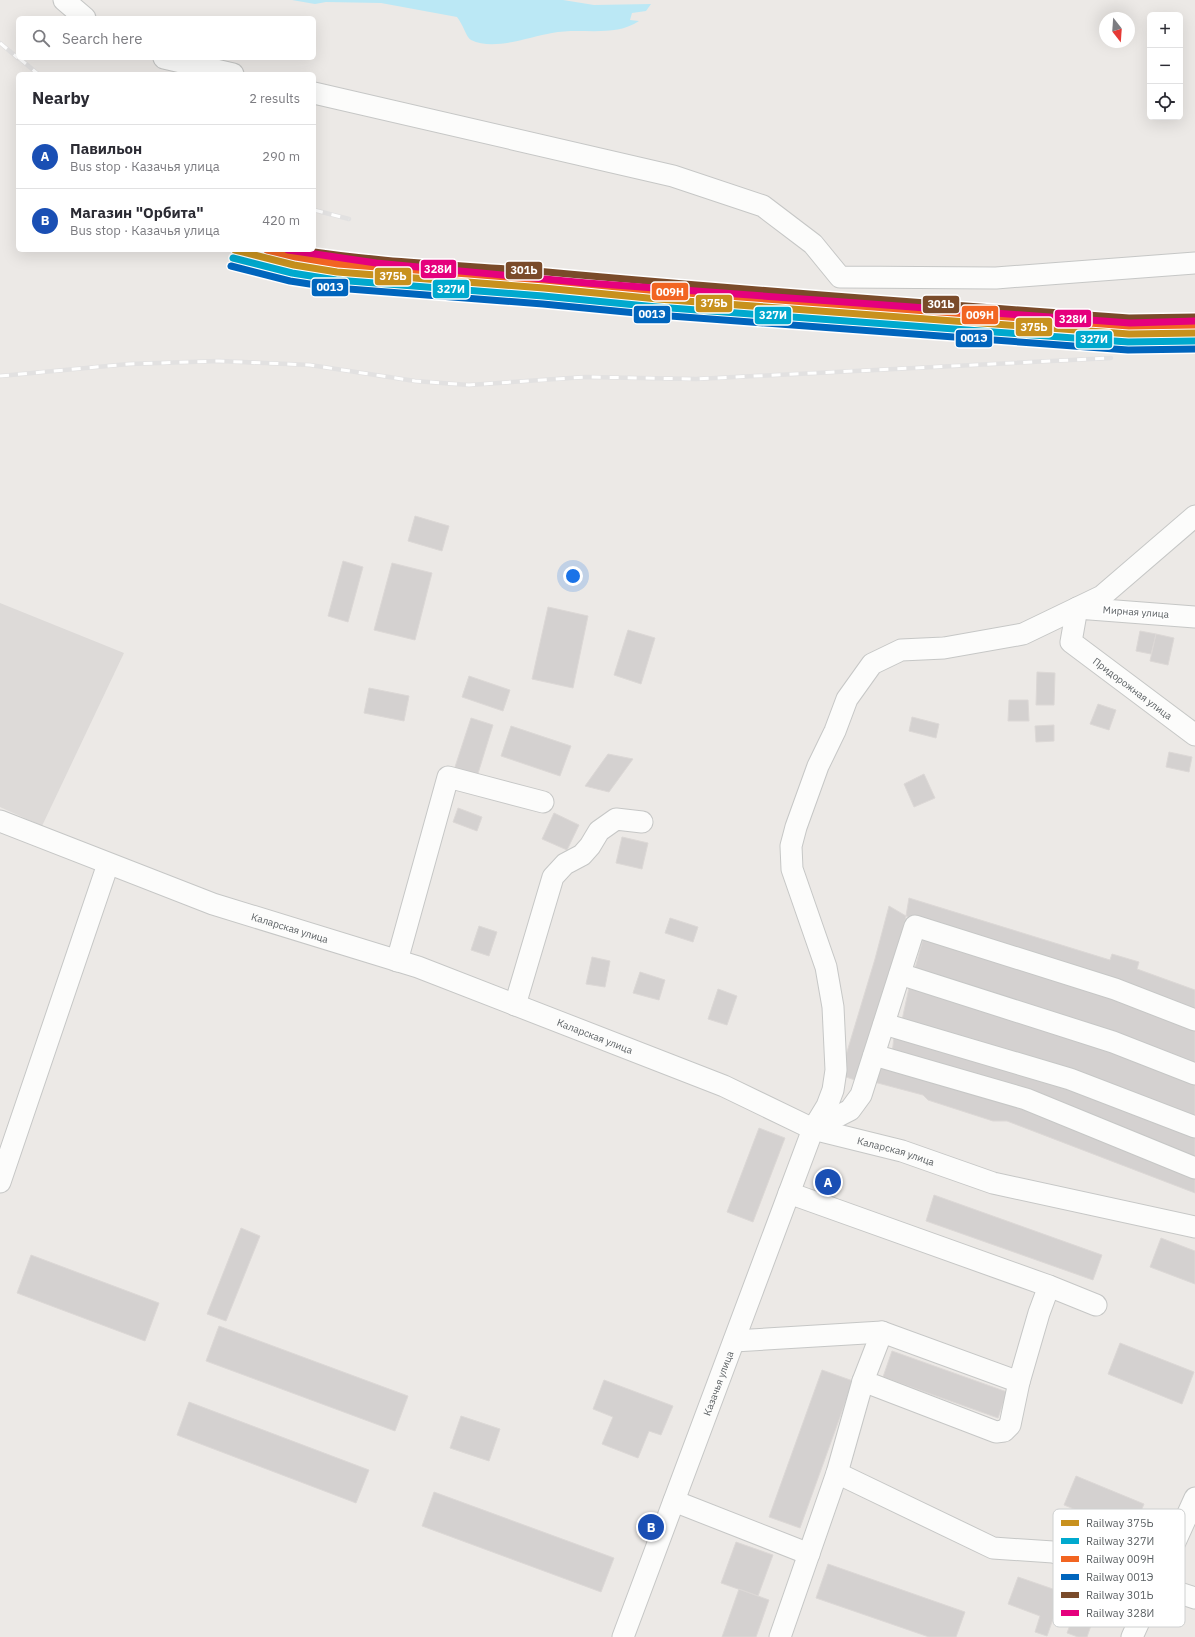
<!DOCTYPE html>
<html lang="en">
<head>
<meta charset="utf-8">
<style>
  :root { --surface:#fff; --page:#f7f7f7; --text:#2b2b33; --muted:#7c7c81; --line:#e1e1e2; --accent:#8e9192 }
  body { margin:0; font-family:"IBM Plex Sans",sans-serif; background:var(--page); color:var(--text) }
  .controls { position:absolute; right:12px; top:12px; display:grid; overflow:hidden; border-radius:6px; box-shadow:0 4px 16px #0002 }
  .controls button { width:36px; height:36px; display:grid; place-items:center; padding:0; border:0; border-bottom:1px solid var(--line); background:var(--surface); color:var(--text); font:20px sans-serif }
  .compass { position:absolute; left:1099px; top:12px; width:36px; height:36px; border-radius:50%; background:var(--surface); box-shadow:0 4px 16px #0002; rotate:163deg }
  .you { position:absolute; left:573px; top:576px; width:14px; height:14px; margin:-10px; border:3px solid #fff; border-radius:50%; background:#1a73e8; box-shadow:0 0 0 6px #1a73e833 }
  .badge { display:grid; place-items:center; width:26px; height:26px; border-radius:50%; background:var(--accent); color:#fff; font-size:13px; font-weight:700 }
  .pin { position:absolute; translate:-50% -50%; border:2px solid #fff; box-shadow:0 1px 4px #0006 }
  .list { margin:0; padding:0; list-style:none }
  h2 { display:flex; justify-content:space-between; align-items:center; height:52px; margin:0; padding:0 16px; font-size:17px }
  h2 small { font-size:13px; font-weight:400; color:var(--muted) }
  .list li { display:grid; grid-template-columns:26px 1fr auto; gap:12px; align-items:center; box-sizing:border-box; height:64px; padding:0 16px; border-top:1px solid var(--line) }
  .list b { display:block; font-size:15px; white-space:nowrap }
  .list p { margin:0; font-size:13px; white-space:nowrap; color:var(--muted) }
  .list em { font-size:13px; font-style:normal; color:var(--muted) }
  .icon { flex:none; width:22px; height:22px; fill:none; stroke:currentColor; stroke-width:2; stroke-linecap:round; stroke-linejoin:round }
  .map { position:relative; flex:none; width:1195px; height:1637px; overflow:hidden }
  .search { position:absolute; background:var(--surface); box-shadow:0 4px 16px #0002; left:16px; top:16px; width:300px; height:44px; display:flex; align-items:center; gap:10px; box-sizing:border-box; padding:0 14px; border-radius:6px; color:var(--muted); font-size:15px }
  .panel { position:absolute; background:var(--surface); box-shadow:0 4px 16px #0002; left:16px; top:72px; width:300px; height:180px; border-radius:6px }
  .map>svg:first-child { display:block }
  .industrial { fill:#dddad8 }
  .water { fill:#bbe8f5 }
  .building { fill:#d4d1d0; stroke:#dcd8d6 }
  .lines { fill:none; stroke-linecap:round; stroke-linejoin:round }
  .minor-casing { stroke:#c6c7c6; stroke-width:23 }
  .minor { stroke:#fcfcfb; stroke-width:21 }
  .rail-casing { stroke:#e2e1e1; stroke-width:4.5 }
  .rail { stroke:#fff; stroke-width:3; stroke-dasharray:9; stroke-linecap:butt }
  .rail-1-casing { stroke:#fff; stroke-width:10 }
  .rail-2-casing { stroke:#fff; stroke-width:10 }
  .rail-3-casing { stroke:#fff; stroke-width:10 }
  .rail-4-casing { stroke:#fff; stroke-width:10 }
  .rail-5-casing { stroke:#fff; stroke-width:10 }
  .rail-6-casing { stroke:#fff; stroke-width:10 }
  .rail-1 { stroke:#c8911e; stroke-width:7 }
  .rail-2 { stroke:#00a9ce; stroke-width:7 }
  .rail-3 { stroke:#f26522; stroke-width:7 }
  .rail-4 { stroke:#0065bd; stroke-width:7 }
  .rail-5 { stroke:#7a4b2a; stroke-width:7 }
  .rail-6 { stroke:#e5007d; stroke-width:7 }
  .labels { text-anchor:middle; dominant-baseline:central; stroke-width:3.5; stroke-linejoin:round; paint-order:stroke }
  .street-label { font-size:10px; fill:#5c6164; stroke:#fff }
  .key { fill:#fff; stroke:#ced0d0; stroke-width:1 }
  .key-label { font-size:11px; fill:#5c6164 }
  .line-badge { stroke:#fff; stroke-width:1.5 }
  .badge-label { font-size:11px; text-anchor:middle; font-weight:bold; fill:#fff }
</style>
</head>
<body>
<div class="map">
<svg width="1195" height="1637" viewBox="0 0 1195 1637">
  <rect width="100%" height="100%" fill="#ece9e6"/>
  <path class="industrial" d="M0 603 124 653 42 826 0 807Z"/>
  <path class="water" d="M292 0H563L594 5 651 4 646 11 632 13 630 20 639 21C614 38 580 27 552 33 529 37 494 51 471 40 466 37 463 24 457 17L381 3 326 2 315 4Z"/>
  <path class="building" d="M415 516 449 526 442 551 408 541Z
    M343 561 363 567 348 622 328 616Z
    M392 563 432 573 415 640 374 630Z
    M548 607 588 616 573 688 532 679Z
    M628 630 655 638 641 684 614 675Z
    M1140 631 1156 634 1151 654 1136 651Z
    M1156 634 1174 638 1168 665 1150 661Z
    M1037 672 1055 673 1054 705H1036Z
    M469 676 510 690 503 711 462 697Z
    M369 688 409 696 404 721 364 713Z
    M1009 700H1028L1029 721H1008Z
    M1098 704 1116 710 1109 730 1090 724Z
    M912 717 939 724 936 738 909 731Z
    M471 718 493 725 476 780 453 773Z
    M1054 725V741L1036 742 1035 726Z
    M511 726 571 746 560 776 501 756Z
    M1169 752 1192 757 1189 772 1166 767Z
    M608 754 633 759 609 792 585 786Z
    M924 774 935 798 914 807 904 784Z
    M458 808 482 817 477 831 453 822Z
    M554 813 579 825 567 850 542 839Z
    M622 837 648 843 642 869 616 863Z
    M909 898 1110 960 1112 954 1139 962 1137 969 1195 990V1011L1121 984 906 916Z
    M889 906 906 916 891 977 858 1081 840 1075 875 959Z
    M670 918 698 927 693 942 665 933Z
    M479 926 497 932 489 956 471 950Z
    M923 939 1101 994 1195 1030V1064L914 972Z
    M592 957 610 961 605 987 586 984Z
    M640 972 665 980 659 1000 633 993Z
    M909 988 1111 1051 1195 1084V1120L973 1039 902 1020Z
    M718 989 737 996 727 1025 708 1019Z
    M894 1037 1072 1086 1195 1138V1157L892 1054Z
    M877 1065 1030 1110 1195 1174V1193L1007 1121H993L928 1100 923 1095 874 1082Z
    M759 1128 785 1138 753 1222 727 1212Z
    M934 1195 1102 1255 1093 1280 926 1221Z
    M241 1228 260 1236 226 1321 207 1314Z
    M1161 1238 1195 1251V1284L1150 1267Z
    M31 1255 159 1303 145 1341 17 1293Z
    M219 1326 408 1396 395 1431 206 1361Z
    M1120 1343 1194 1372 1182 1404 1108 1374Z
    M892 1351 1007 1392 998 1418 883 1377Z
    M822 1370 853 1381 800 1528 769 1517Z
    M604 1380 673 1406 661 1435 649 1431 638 1458 602 1444 613 1417 593 1409Z
    M189 1402 369 1470 356 1503 177 1435Z
    M461 1416 500 1429 489 1461 450 1448Z
    M1076 1476 1144 1504 1132 1533 1064 1505Z
    M434 1492 614 1558 601 1592 422 1526Z
    M736 1542 773 1555 758 1596 721 1583Z
    M828 1564 965 1612 956 1637H929L816 1598Z
    M1018 1577 1079 1598 1082 1588 1102 1594 1087 1637H1078L1067 1633 1070 1625 1053 1619 1047 1636 1035 1632 1040 1616 1008 1604Z
    M739 1589 769 1600 756 1637H722Z"/>
  <g class="lines">
    <defs>
      <g id="minor">
        <path d="M64 0 85 18"/>
        <path d="M164 58 233 74"/>
        <path d="M314 93 673 176 763 206 813 244 840 277 996 278 1195 263"/>
        <path id="s1" d="M1195 617 1077 608 1071 642 1195 735"/>
        <path id="s2" d="M0 821 213 904 418 967 724 1086 813 1129 902 1151 993 1183 1195 1227"/>
        <path d="M397 961 448 777 543 802"/>
        <path d="M900 974 1113 1042 1195 1074"/>
        <path d="M515 1005 553 877 565 864 582 855 590 846 599 831 616 819 642 822"/>
        <path d="M884 1024 1070 1079 1195 1127"/>
        <path d="M874 1055 1026 1099 1195 1168"/>
        <path d="M813 1129 850 1110 861 1095 915 926 1115 989 1195 1020"/>
        <path d="M0 1182 108 864"/>
        <path d="M789 1193 1049 1286 1096 1305"/>
        <path d="M882 1332 863 1381 996 1432 1004 1431 1010 1425 1019 1382 1039 1313 1049 1286"/>
        <path d="M734 1341 882 1332 1019 1382"/>
        <path d="M837 1473 993 1548 1053 1552 1195 1598"/>
        <path d="M674 1501 809 1554"/>
        <path id="s3" d="M623 1637 813 1129 827 1106 833 1090 836 1070 833 1007 826 967 792 869 791 846 796 827 818 766 835 731 847 699 872 664 901 650 944 648 1023 634 1102 596 1195 516"/>
        <path d="M780 1637 837 1473 863 1381"/>
        <path d="M1132 1637 1195 1498"/>
      </g>
    </defs>
    <use href="#minor" class="minor-casing"/>
    <use href="#minor" class="minor"/>
    <defs>
      <path id="rail" d="M0 43 18 58
        M19 58 38 74
        M314 210 349 219
        M0 376 129 364 219 361 310 365 415 381 469 385 585 377 696 379 1111 358"/>
    </defs>
    <use href="#rail" class="rail-casing"/>
    <use href="#rail" class="rail"/>
    <defs>
      <path id="rail-1" d="M235 250 294 265 337 272 544 288 658 299 1129 334 1195 333"/>
      <path id="rail-2" d="M233 258 292 273 336 280 543 296 657 307 1128 342 1195 341"/>
      <path id="rail-3" d="M267 250 296 257 338 264 545 280 659 291 1129 326 1195 325"/>
      <path id="rail-4" d="M231 266 290 281 336 288 543 304 657 315 1128 350 1195 349"/>
      <path id="rail-5" d="M301 250C382 263 465 265 547 272 741 290 935 304 1129 318L1195 317"/>
      <path id="rail-6" d="M288 250 376 263 587 283 1130 323 1195 321"/>
    </defs>
    <use href="#rail-1" class="rail-1-casing"/>
    <use href="#rail-2" class="rail-2-casing"/>
    <use href="#rail-3" class="rail-3-casing"/>
    <use href="#rail-4" class="rail-4-casing"/>
    <use href="#rail-5" class="rail-5-casing"/>
    <use href="#rail-6" class="rail-6-casing"/>
    <use href="#rail-1" class="rail-1"/>
    <use href="#rail-2" class="rail-2"/>
    <use href="#rail-3" class="rail-3"/>
    <use href="#rail-4" class="rail-4"/>
    <use href="#rail-5" class="rail-5"/>
    <use href="#rail-6" class="rail-6"/>
  </g>
  <g class="labels">
    <g class="street-label">
      <text transform="translate(1136 612) rotate(4)">Мирная улица</text>
      <text stroke="none"><textPath href="#s1" startOffset="230">Придорожная улица</textPath></text>
      <text stroke="none"><textPath href="#s2" startOffset="309">Каларская улица</textPath></text>
      <text stroke="none"><textPath href="#s2" startOffset="633">Каларская улица</textPath></text>
      <text stroke="none"><textPath href="#s2" startOffset="956">Каларская улица</textPath></text>
      <text stroke="none"><textPath href="#s3" startOffset="271">Казачья улица</textPath></text>
    </g>
  </g>
  <rect x="1053" y="1509" width="132" height="118" rx="6" class="key"/>
  <rect x="1061" y="1520" width="18" height="6" fill="#c8911e"/>
  <rect x="1061" y="1538" width="18" height="6" fill="#00a9ce"/>
  <rect x="1061" y="1556" width="18" height="6" fill="#f26522"/>
  <rect x="1061" y="1574" width="18" height="6" fill="#0065bd"/>
  <rect x="1061" y="1592" width="18" height="6" fill="#7a4b2a"/>
  <rect x="1061" y="1610" width="18" height="6" fill="#e5007d"/>
  <g class="key-label">
    <text x="1086" y="1527">Railway 375Ь</text>
    <text x="1086" y="1545">Railway 327И</text>
    <text x="1086" y="1563">Railway 009Н</text>
    <text x="1086" y="1581">Railway 001Э</text>
    <text x="1086" y="1599">Railway 301Ь</text>
    <text x="1086" y="1617">Railway 328И</text>
  </g>
  <g class="line-badge">
    <rect x="420" y="259" width="37" height="20" rx="4" fill="#e5007d"/>
    <rect x="505" y="261" width="38" height="19" rx="4" fill="#7a4b2a"/>
    <rect x="374" y="267" width="38" height="19" rx="4" fill="#c8911e"/>
    <rect x="311" y="278" width="38" height="19" rx="4" fill="#0065bd"/>
    <rect x="432" y="279" width="38" height="20" rx="4" fill="#00a9ce"/>
    <rect x="651" y="282" width="38" height="19" rx="4" fill="#f26522"/>
    <rect x="695" y="294" width="38" height="19" rx="4" fill="#c8911e"/>
    <rect x="922" y="295" width="38" height="19" rx="4" fill="#7a4b2a"/>
    <rect x="633" y="305" width="38" height="19" rx="4" fill="#0065bd"/>
    <rect x="961" y="305" width="38" height="20" rx="4" fill="#f26522"/>
    <rect x="754" y="306" width="38" height="19" rx="4" fill="#00a9ce"/>
    <rect x="1054" y="309" width="38" height="19" rx="4" fill="#e5007d"/>
    <rect x="1015" y="317" width="38" height="20" rx="4" fill="#c8911e"/>
    <rect x="955" y="329" width="38" height="19" rx="4" fill="#0065bd"/>
    <rect x="1075" y="330" width="38" height="19" rx="4" fill="#00a9ce"/>
  </g>
  <g class="badge-label">
    <text x="438" y="273">328И</text>
    <text x="524" y="274">301Ь</text>
    <text x="393" y="280">375Ь</text>
    <text x="330" y="291">001Э</text>
    <text x="451" y="293">327И</text>
    <text x="670" y="296">009Н</text>
    <text x="714" y="307">375Ь</text>
    <text x="941" y="308">301Ь</text>
    <text x="652" y="318">001Э</text>
    <text x="980" y="319">009Н</text>
    <text x="773" y="319">327И</text>
    <text x="1073" y="323">328И</text>
    <text x="1034" y="331">375Ь</text>
    <text x="974" y="342">001Э</text>
    <text x="1094" y="343">327И</text>
  </g>
</svg>
<div class="controls">
<button>+</button>
<button>−</button>
<button><svg class="icon" aria-label="locate" viewBox="0 0 24 24"><circle cx="12" cy="12" r="6"/><path d="M12 2v4M12 18v4M2 12h4M18 12h4"/></svg></button>
</div>
<svg class="compass" viewBox="-18 -18 36 36"><path d="M0-13l5 13h-10z" fill="#e53935"/><path d="M0 13l5-13h-10z" fill="#7c7c81"/></svg>
<div class="you"></div>
<div class="pin badge" style="left:828px;top:1182px;background:#1a4fb4">A</div>
<div class="pin badge" style="left:651px;top:1527px;background:#1a4fb4">B</div>
<div class="search"><svg class="icon" aria-label="search" viewBox="0 0 24 24"><circle cx="10" cy="10" r="6"/><path d="M15 15l6 6"/></svg>Search here</div>
<section class="panel">
<h2>Nearby<small>2 results</small></h2>
<ul class="list">
<li><span class="badge" style="background:#1a4fb4">A</span><div><b>Павильон</b><p>Bus stop · Казачья улица</p></div><em>290 m</em></li>
<li><span class="badge" style="background:#1a4fb4">B</span><div><b>Магазин &quot;Орбита&quot;</b><p>Bus stop · Казачья улица</p></div><em>420 m</em></li>
</ul>
</section>
</div>
</body>
</html>
